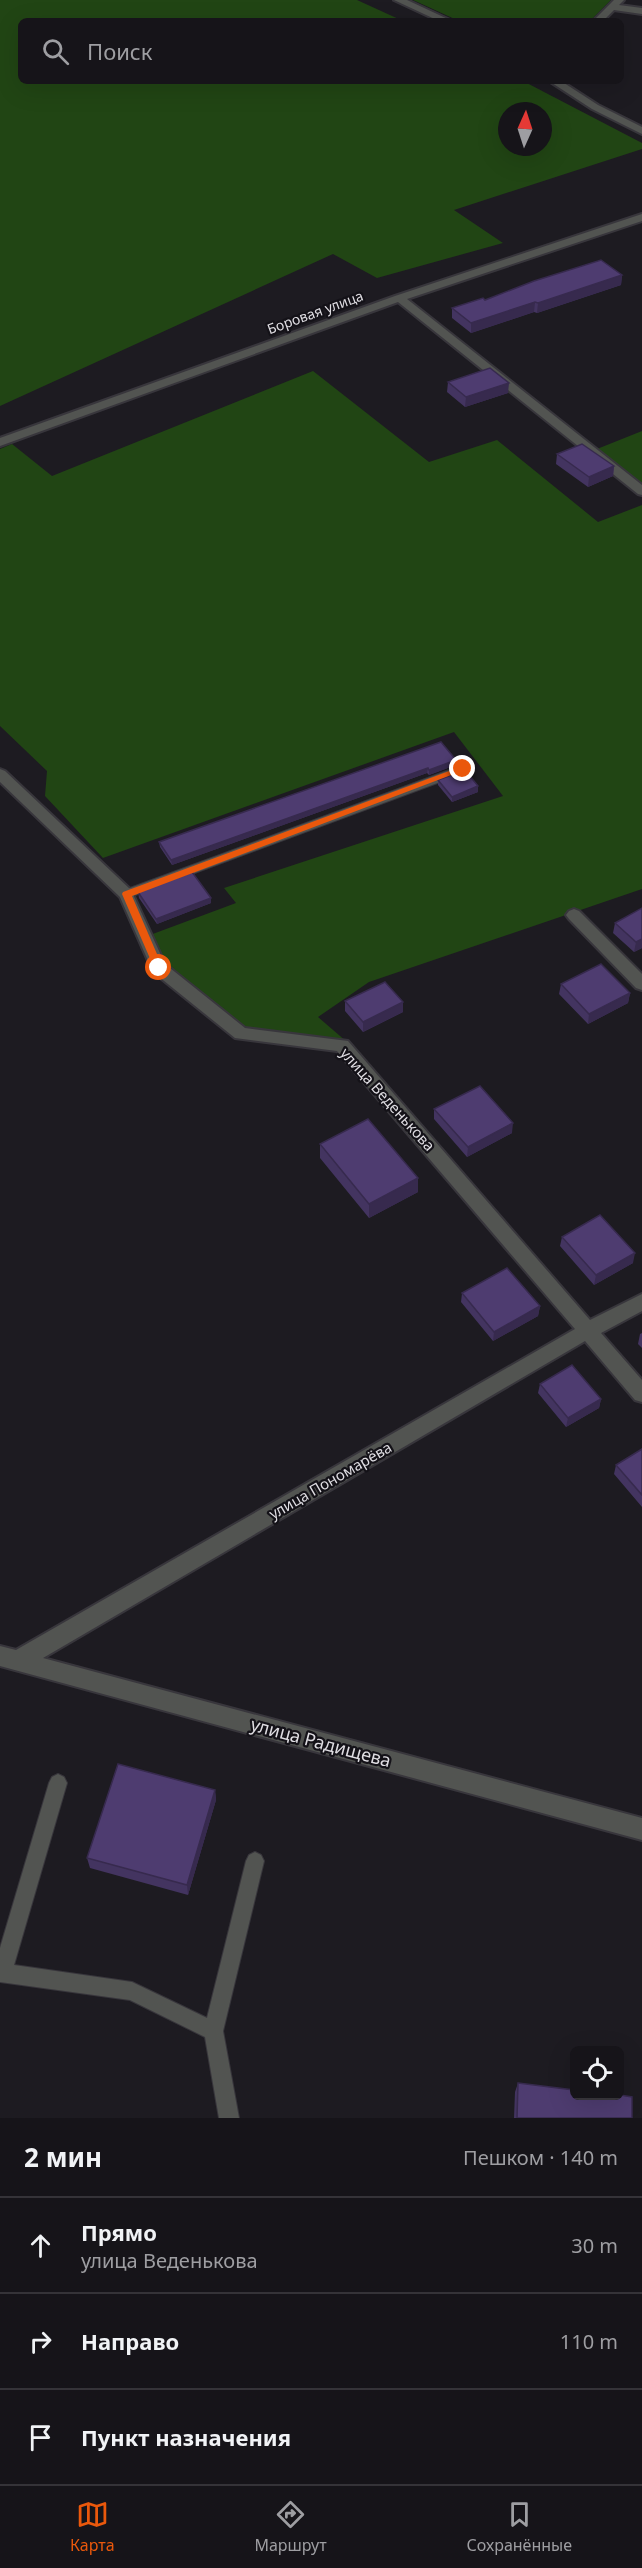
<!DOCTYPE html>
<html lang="ru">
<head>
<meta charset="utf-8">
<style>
  :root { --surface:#161419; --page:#1f1d22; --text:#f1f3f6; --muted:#9e9ea2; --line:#353338; --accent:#ea580c }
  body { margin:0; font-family:"Noto Sans",sans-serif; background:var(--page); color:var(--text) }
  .controls { position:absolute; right:18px; bottom:18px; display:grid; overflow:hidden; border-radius:9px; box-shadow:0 6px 24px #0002 }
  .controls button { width:54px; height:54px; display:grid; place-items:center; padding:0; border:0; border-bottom:2px solid var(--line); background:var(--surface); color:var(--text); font:30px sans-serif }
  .compass { position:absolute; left:498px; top:102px; width:54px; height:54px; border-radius:50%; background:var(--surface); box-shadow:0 6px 24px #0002; rotate:3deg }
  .stop { position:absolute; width:18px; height:18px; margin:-14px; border:4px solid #ea580c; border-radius:50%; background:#fff }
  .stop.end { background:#ea580c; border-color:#fff; box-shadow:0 2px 6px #0008 }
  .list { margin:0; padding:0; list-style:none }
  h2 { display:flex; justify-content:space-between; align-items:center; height:78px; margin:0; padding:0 24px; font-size:26px }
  h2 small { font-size:20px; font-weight:400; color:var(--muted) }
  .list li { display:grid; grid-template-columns:39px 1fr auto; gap:18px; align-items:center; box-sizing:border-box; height:96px; padding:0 24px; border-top:2px solid var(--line) }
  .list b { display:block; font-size:22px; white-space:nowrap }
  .list p { margin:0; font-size:20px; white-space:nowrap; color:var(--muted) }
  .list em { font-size:20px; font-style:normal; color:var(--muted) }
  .icon { flex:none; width:33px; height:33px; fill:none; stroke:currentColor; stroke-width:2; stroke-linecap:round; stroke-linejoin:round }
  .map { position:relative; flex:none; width:642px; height:2118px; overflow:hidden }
  .search { position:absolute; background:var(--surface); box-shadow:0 6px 24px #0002; left:18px; right:18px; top:18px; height:66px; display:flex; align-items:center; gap:15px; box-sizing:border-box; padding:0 21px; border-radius:9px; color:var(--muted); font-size:22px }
  .sheet { height:366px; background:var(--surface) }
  nav { display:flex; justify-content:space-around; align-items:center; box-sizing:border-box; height:84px; border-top:2px solid var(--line); background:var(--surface); font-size:16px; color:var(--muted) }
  nav a { display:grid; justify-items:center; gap:3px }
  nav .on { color:var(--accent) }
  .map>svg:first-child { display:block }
  .green { fill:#214514; fill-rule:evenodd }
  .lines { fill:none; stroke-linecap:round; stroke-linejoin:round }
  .service-casing { stroke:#38363c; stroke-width:2 }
  .minor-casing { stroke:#38363c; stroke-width:4 }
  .service { fill:#525451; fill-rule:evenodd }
  .minor { fill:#525451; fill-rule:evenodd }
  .wall { fill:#433460 }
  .shaded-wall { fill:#372a4e }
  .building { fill:#4e3c70; stroke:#372a4e; stroke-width:1.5 }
  .route { fill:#ea580c }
  .labels { text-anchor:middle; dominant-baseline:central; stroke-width:4.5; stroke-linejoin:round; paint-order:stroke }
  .far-street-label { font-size:14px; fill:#dfdde2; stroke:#141218 }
  .street-label { font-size:15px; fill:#dfdde2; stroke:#141218 }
  .near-street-label { font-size:18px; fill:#dfdde2; stroke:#141218 }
</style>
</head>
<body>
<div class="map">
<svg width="642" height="2118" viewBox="0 0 642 2118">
  <rect width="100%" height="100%" fill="#1d1b21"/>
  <path class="green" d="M0 0H357L403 21H21V81H523L642 143V149L454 210 503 243 377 278 333 254 0 406ZM507 111H543V147H507Z
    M413 0H611L590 21H459Z
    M313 371 429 462 497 440 598 522 642 505V889L369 982 318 1017 347 1042 243 1029 168 967 150 935 236 903 224 888 503 796 454 732 103 858 45 796 47 771 0 726V449L12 444 52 476Z
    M642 431V485L597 449Z"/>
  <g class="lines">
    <defs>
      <path id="service" d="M463 765 467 766 469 769 467 772 130 897H122L120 894 122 891Z
        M58 1774 64 1777 67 1783 14 1965 132 1982 207 2018 246 1861 249 1855 255 1852 261 1855 264 1861 223 2031 239 2118H219L205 2037 130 2000 0 1982V1948L49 1783 52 1777Z"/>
      <path id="minor" d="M394 0H407L452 21H439Z
        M614 0H624L619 5 642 8V14L614 10 603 21H593Z
        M549 81H561L598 105 642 127V134L592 109Z
        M642 214V221L407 299 642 485V495L638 494 398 302 0 446V438L395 296Z
        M0 769 5 771 131 890 165 964 245 1028 348 1041 590 1320 642 1294V1311L601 1333 642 1380V1402L635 1400 585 1341 43 1658 642 1818V1840L0 1666V1646L16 1650 575 1329 337 1051 235 1038 153 972 120 897 0 782Z
        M574 909 579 911 642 974V990L636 988 569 919 566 915 569 911Z"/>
    </defs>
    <use href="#service" class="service-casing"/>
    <use href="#minor" class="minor-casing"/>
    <use href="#service" class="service"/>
    <use href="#minor" class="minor"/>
  </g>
  <path class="wall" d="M622 275 621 285 537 313 534 312 471 333 452 318V308L485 300Z
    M448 382 508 393 465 407 447 392Z
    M557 454 614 466 613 476 588 487 556 464Z
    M441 742 456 765 429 775 427 773 172 865 160 847 159 842Z
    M438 780 478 786V792L452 802 438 785Z
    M138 892 211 903 157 924 139 898Z
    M642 908V948L634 952 613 933 615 923Z
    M561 984 630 993 628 1003 588 1024 559 994Z
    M345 1001 403 1002V1012L363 1032 345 1011Z
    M434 1109 512 1133 467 1157 434 1119Z
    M320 1144 418 1178V1192L369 1218 320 1158Z
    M562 1237 633 1263 594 1285 560 1246Z
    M462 1293 540 1306 538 1316 493 1341 461 1302Z
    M642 1333V1348L638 1344 640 1334Z
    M540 1384 601 1399 599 1408 566 1427 538 1393Z
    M642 1449V1507L614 1474 616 1465Z
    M215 1790 216 1800 188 1895 90 1868 87 1858Z
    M518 2083 632 2118H514L515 2092Z"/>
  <path class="shaded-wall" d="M622 275 621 285 537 313 538 303Z
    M535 302 534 312 471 333V323Z
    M509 383 508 393 465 407 466 397Z
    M614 466 613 476 588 487 589 477Z
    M456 760V765L429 775V770Z
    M428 768 427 773 172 865 171 860Z
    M478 786V792L452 802V797Z
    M211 898V903L157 924 156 919Z
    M642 939V948L634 952 636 942Z
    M630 993 628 1003 588 1024 589 1014Z
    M403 1002V1012L363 1032V1022Z
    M513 1123 512 1133 467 1157 468 1147Z
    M418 1178V1192L369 1218V1204Z
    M635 1253 633 1263 594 1285 596 1275Z
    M540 1306 538 1316 493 1341 494 1332Z
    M601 1399 599 1408 566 1427 568 1418Z
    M215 1790 216 1800 188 1895 187 1885Z"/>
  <path class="building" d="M601 260 622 275 538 303 535 302 471 323 452 308 483 298 485 300 534 281Z
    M490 368 509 383 466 397 448 382Z
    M582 444 614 466 589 477 557 454Z
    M441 742 456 760 429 770 428 768 171 860 159 842Z
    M465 770 478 786 452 797 438 780Z
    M192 872 211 898 156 919 138 892Z
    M642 908V939L636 942 615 923Z
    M601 964 630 993 589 1014 561 984Z
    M385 982 403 1002 363 1022 345 1001Z
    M480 1086 513 1123 468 1147 434 1109Z
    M368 1119 418 1178 369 1204 320 1144Z
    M600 1215 635 1253 596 1275 562 1237Z
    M507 1268 540 1306 494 1332 462 1293Z
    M572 1365 601 1399 568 1418 540 1384Z
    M642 1449V1495L616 1465Z
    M118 1764 215 1790 187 1885 87 1858Z
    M518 2083 574 2090V2096L620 2095 632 2097V2118H517Z"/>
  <path class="route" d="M460 767 467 769 132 896 163 968 162 970H155L122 894 123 892Z"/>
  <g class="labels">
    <g class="far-street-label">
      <text transform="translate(315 312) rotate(-20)">Боровая улица</text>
    </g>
    <g class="street-label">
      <text transform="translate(388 1099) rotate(48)">улица Веденькова</text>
      <text transform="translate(330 1480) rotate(-30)">улица Пономарёва</text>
    </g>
    <g class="near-street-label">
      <text transform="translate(321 1742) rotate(15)">улица Радищева</text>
    </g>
  </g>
</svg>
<div class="controls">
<button><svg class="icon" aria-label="locate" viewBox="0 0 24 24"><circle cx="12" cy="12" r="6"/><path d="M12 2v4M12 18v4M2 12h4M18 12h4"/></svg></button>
</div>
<svg class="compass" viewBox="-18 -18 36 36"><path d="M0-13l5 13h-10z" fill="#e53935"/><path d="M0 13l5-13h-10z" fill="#9e9ea2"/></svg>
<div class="stop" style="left:159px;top:968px"></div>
<div class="stop end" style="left:463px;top:769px"></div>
<div class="search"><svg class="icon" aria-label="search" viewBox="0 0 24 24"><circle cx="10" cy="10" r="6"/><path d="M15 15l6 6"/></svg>Поиск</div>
</div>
<section class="sheet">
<h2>2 мин<small>Пешком · 140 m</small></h2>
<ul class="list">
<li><svg class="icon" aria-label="ahead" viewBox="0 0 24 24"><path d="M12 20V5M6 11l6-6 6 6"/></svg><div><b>Прямо</b><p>улица Веденькова</p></div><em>30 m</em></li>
<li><svg class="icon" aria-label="right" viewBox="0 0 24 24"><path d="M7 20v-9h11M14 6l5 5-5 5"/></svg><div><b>Направо</b></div><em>110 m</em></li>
<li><svg class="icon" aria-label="arrive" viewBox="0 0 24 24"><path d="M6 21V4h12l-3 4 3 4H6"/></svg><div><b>Пункт назначения</b></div></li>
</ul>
</section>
<nav>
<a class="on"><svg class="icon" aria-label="map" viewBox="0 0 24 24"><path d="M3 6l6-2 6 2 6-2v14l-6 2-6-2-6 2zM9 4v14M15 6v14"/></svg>Карта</a>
<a><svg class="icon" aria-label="directions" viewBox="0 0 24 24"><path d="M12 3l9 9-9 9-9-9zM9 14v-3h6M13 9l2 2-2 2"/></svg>Маршрут</a>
<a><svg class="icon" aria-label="saved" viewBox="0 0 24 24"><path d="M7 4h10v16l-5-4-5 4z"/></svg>Сохранённые</a>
</nav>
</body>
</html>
